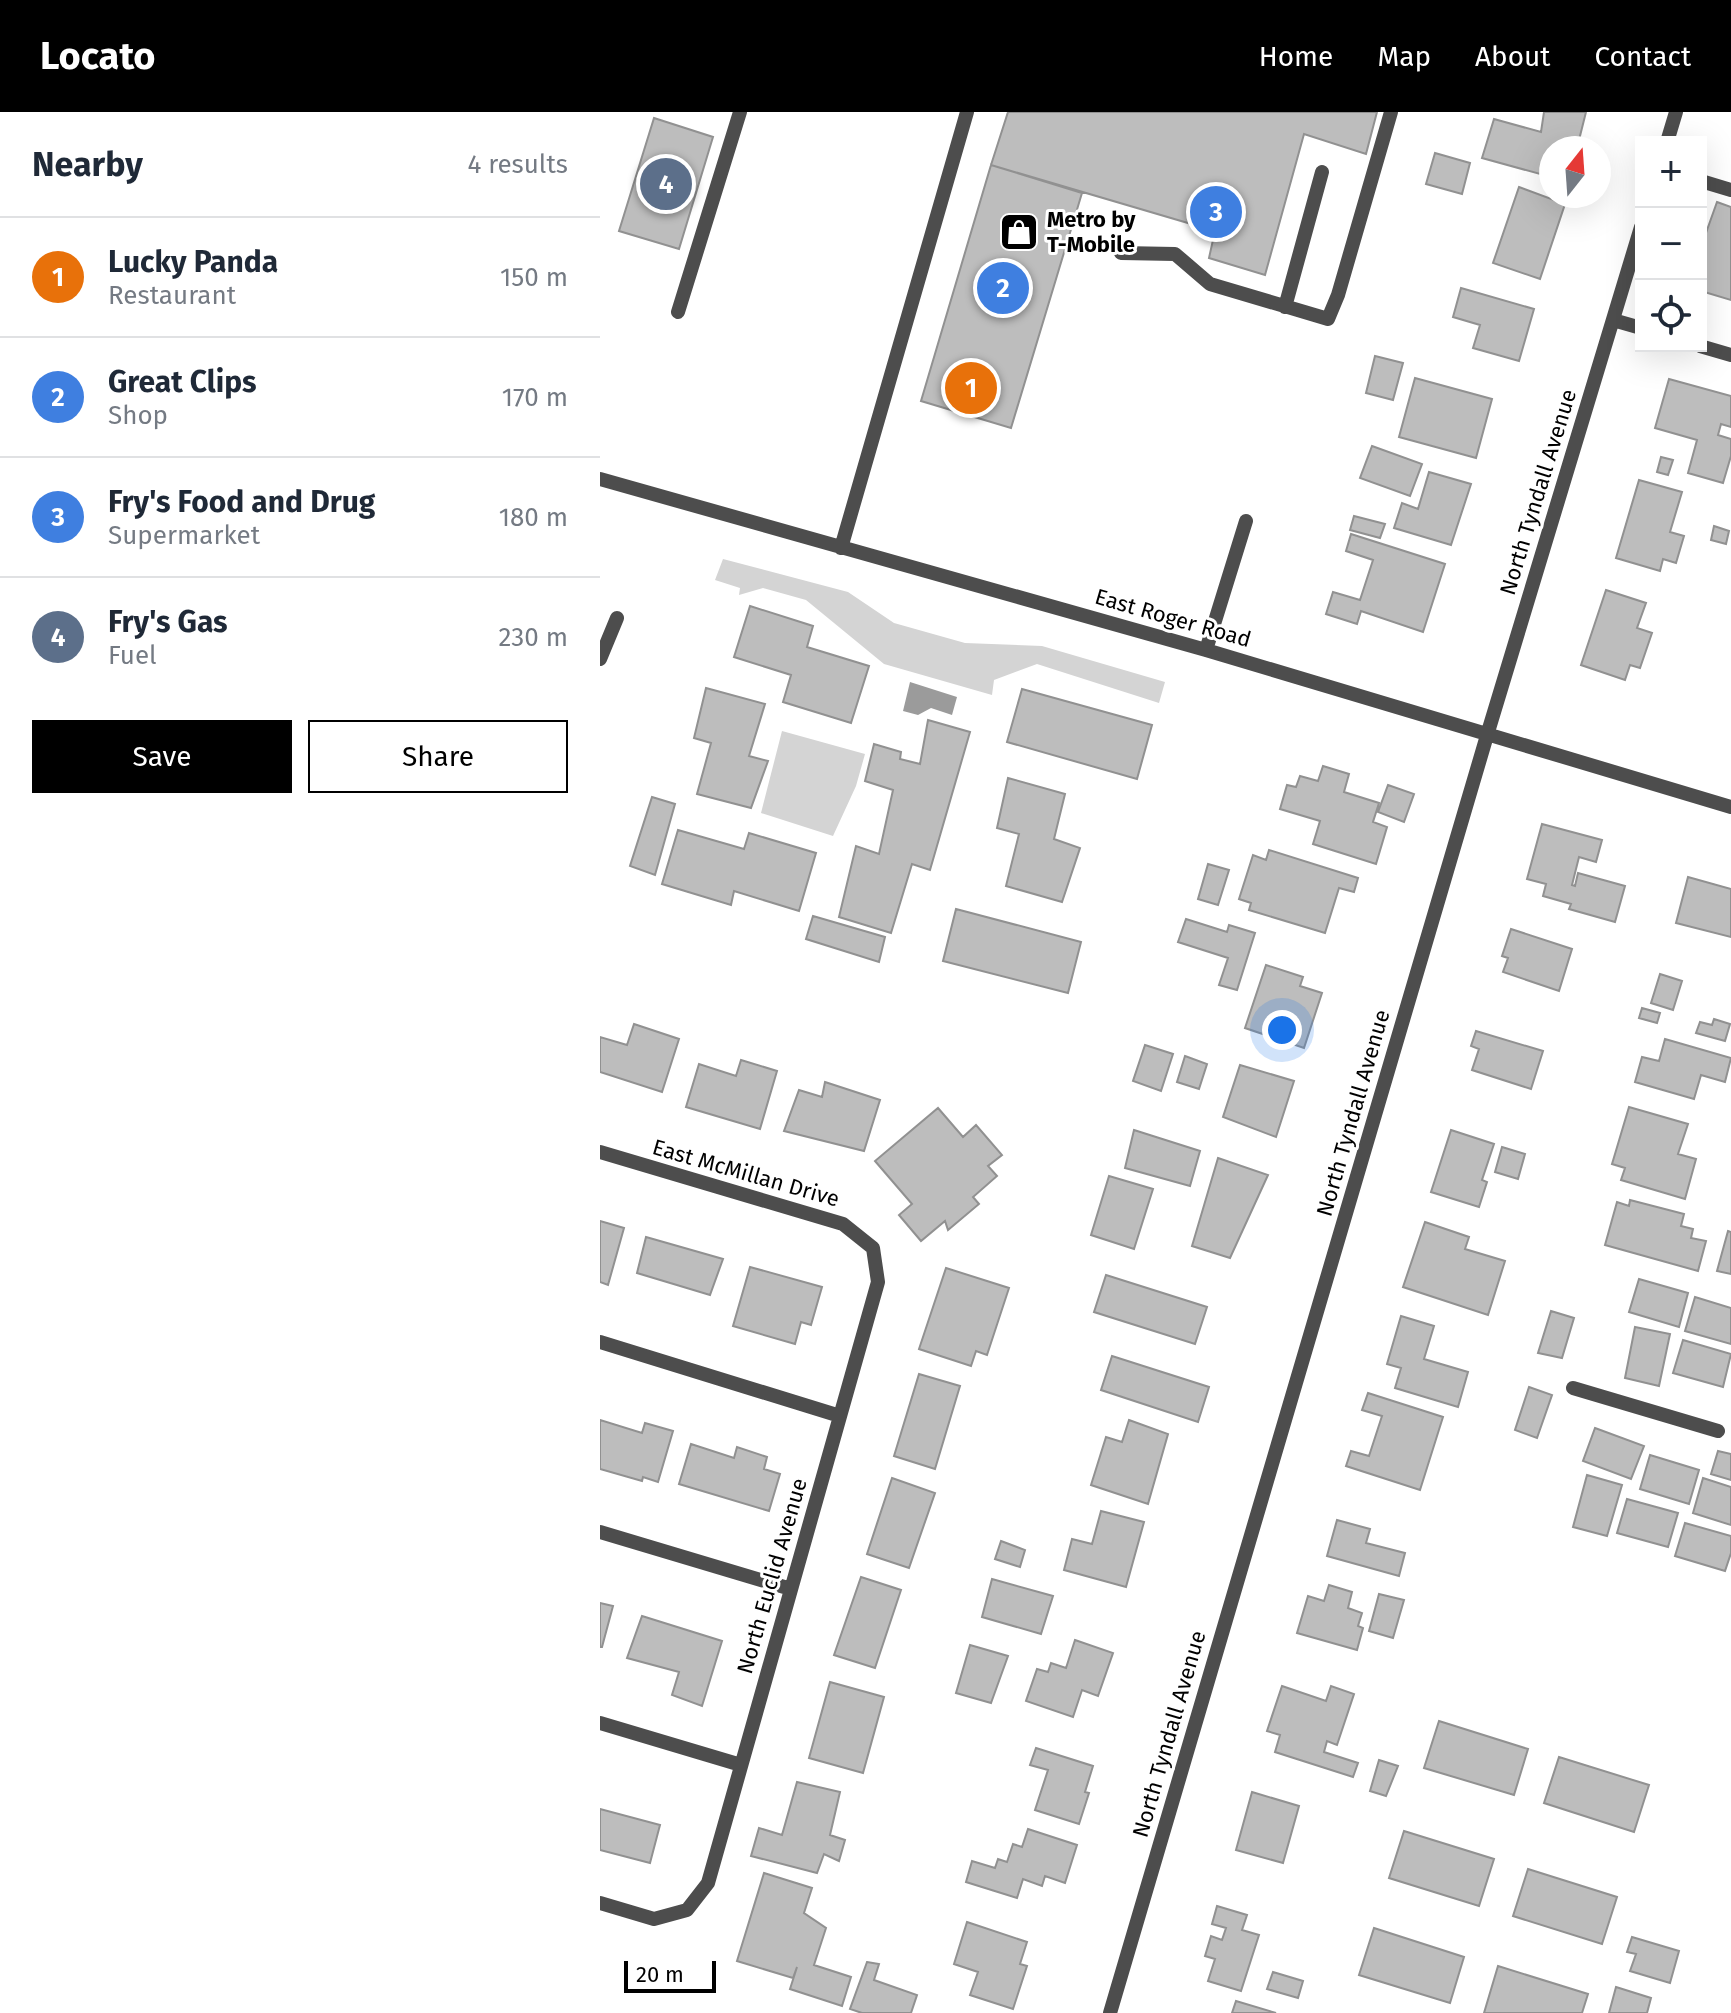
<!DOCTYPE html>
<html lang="en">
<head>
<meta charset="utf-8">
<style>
  :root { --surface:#fff; --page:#f6f6f7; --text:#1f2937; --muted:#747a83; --line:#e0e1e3; --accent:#000 }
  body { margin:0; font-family:"Fira Sans",sans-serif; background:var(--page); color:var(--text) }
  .controls { position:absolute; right:24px; top:24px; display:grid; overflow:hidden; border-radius:0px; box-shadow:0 8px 32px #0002 }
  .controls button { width:72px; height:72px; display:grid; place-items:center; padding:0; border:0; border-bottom:2px solid var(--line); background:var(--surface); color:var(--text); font:40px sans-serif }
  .compass { position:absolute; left:939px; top:24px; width:72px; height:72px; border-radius:50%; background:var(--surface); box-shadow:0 8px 32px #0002; rotate:17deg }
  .scale { position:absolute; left:24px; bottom:20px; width:92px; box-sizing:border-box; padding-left:8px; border:4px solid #000; border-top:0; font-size:22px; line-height:28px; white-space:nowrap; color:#000; -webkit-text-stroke:6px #fff; paint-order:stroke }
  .you { position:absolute; left:682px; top:918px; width:28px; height:28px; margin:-20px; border:6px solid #fff; border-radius:50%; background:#1a73e8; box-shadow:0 0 0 12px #1a73e833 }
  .badge { display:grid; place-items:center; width:52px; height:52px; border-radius:50%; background:var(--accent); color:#fff; font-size:26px; font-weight:700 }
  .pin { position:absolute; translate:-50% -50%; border:4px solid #fff; box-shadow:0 2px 8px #0006 }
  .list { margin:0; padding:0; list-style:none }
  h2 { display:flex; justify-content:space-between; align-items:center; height:104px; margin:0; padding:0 32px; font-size:34px }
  h2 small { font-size:26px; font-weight:400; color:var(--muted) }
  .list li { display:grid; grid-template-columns:52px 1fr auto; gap:24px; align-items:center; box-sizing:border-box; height:120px; padding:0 32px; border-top:2px solid var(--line) }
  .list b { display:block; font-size:30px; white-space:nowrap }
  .list p { margin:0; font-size:26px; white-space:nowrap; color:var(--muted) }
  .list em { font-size:26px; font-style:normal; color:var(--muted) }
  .actions { display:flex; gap:16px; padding:24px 32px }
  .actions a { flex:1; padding:18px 0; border:2px solid var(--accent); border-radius:0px; text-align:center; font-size:28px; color:var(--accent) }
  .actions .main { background:var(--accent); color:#fff }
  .icon { flex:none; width:44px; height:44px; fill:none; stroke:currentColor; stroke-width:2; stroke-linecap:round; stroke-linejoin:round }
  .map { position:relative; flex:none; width:1131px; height:1901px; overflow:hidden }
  header { display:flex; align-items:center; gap:48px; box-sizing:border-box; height:112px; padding:0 40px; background:var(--accent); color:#fff }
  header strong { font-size:38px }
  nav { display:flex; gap:44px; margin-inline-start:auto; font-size:28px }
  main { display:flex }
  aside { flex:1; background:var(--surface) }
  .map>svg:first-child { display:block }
  .green { fill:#d4d4d4 }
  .water { fill:#9b9b9b }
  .building { fill:#bdbdbd; stroke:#919191; stroke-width:2 }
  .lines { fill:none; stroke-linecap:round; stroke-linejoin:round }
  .minor { stroke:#4d4d4d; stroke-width:14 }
  .labels { text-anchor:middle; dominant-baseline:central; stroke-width:6; stroke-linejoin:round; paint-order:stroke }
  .poi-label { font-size:22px; font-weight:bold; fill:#000; stroke:#fff; text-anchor:start }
  .street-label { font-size:22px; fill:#000; stroke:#fff }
</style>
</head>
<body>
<header>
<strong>Locato</strong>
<nav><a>Home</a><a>Map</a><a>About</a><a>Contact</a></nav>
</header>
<main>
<aside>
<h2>Nearby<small>4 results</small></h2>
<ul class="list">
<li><span class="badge" style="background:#e8710a">1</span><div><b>Lucky Panda</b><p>Restaurant</p></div><em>150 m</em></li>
<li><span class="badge" style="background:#3f7fe0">2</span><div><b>Great Clips</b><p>Shop</p></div><em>170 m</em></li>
<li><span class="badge" style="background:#3f7fe0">3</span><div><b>Fry's Food and Drug</b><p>Supermarket</p></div><em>180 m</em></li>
<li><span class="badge" style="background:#5c6f8a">4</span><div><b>Fry's Gas</b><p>Fuel</p></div><em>230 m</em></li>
</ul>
<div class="actions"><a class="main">Save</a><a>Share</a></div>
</aside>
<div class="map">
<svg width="1131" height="1901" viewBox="0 0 1131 1901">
  <rect width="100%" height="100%" fill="#fff"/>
  <path class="green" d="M123 447 248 480 294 511 365 531 442 534 565 570 559 591 437 552 394 568 392 583 284 552 206 488 163 476 139 483 140 476 115 468Z
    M182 619 265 642 256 674 233 724 161 701Z"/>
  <path class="water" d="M310 570 357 585 352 603 331 596 318 603 303 599Z"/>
  <path class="building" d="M408 0H777L766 42 704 22 665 163 609 146 615 119 391 53Z
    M944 0H986L977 36H951V65L882 46 894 7 941 20Z
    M54 6 113 25 79 137 19 119Z
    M835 41 870 51 862 82 826 72Z
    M391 53 482 81 411 316 321 289Z
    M919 75 965 92 940 167 893 151Z
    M1117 90 1131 95V188L1101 179V135Z
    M861 176 934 197 919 249 873 236 880 213 853 205Z
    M775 244 803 251 793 288 766 281Z
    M815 266 892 287 876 346 799 325Z
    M1069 267 1131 284V315L1121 312 1118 323 1131 327V344L1123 371 1088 361 1097 328 1055 316Z
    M772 334 822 352 810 384 760 366Z
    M1061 345 1073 348 1068 363 1057 360Z
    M829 360 871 372 851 433 794 416 802 391 818 397Z
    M1039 368 1082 380 1070 420 1084 424 1076 451 1063 447 1060 459 1016 446Z
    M754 404 785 412 780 426 750 418Z
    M1114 414 1129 419 1126 432 1111 428Z
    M751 422 845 452 823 520 761 499 757 512 726 502 733 480 760 488 773 448 746 439Z
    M1006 478 1046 491 1037 516 1052 521 1040 556 1030 553 1025 568 981 553Z
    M150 494 213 514 207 535 269 554 251 611 183 590 191 563 134 545Z
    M106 576 165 592 149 644 168 649 151 696 97 682 111 631 94 626Z
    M422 577 552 613 537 667 407 630Z
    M328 608 370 620 330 758 312 752 291 821 239 805 256 734 279 742 293 678 265 669 274 632 301 640 300 647 320 652Z
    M723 654 749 662 744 680 779 691 773 710 787 715 776 752 713 732 720 709 680 697 687 673 696 675 700 664 718 669Z
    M408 666 465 682 454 727 480 736 462 790 406 774 419 722 397 716Z
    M788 673 814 682 804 710 778 700Z
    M52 685 75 692 55 763 30 754Z
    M942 712 1002 728 996 750 979 745 972 773 975 774 978 761 1025 774 1015 810 969 797 971 792 943 784 946 772 927 767Z
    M78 718 144 737 149 721 216 741 199 799 134 779 131 793 62 772Z
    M669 738 758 766 754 780 739 776 725 821 649 798 651 791 639 787 653 743 666 748Z
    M608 752 629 758 618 793 598 787Z
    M1088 765 1131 777V825L1076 811Z
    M356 797 481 830 468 881 343 849Z
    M213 804 285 825 279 850 206 827Z
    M586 807 627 820 629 813 655 821 637 878 619 873 628 846 578 830Z
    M911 817 972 837 959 879 903 860 908 846 902 844Z
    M666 853 703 865 700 874 722 881 704 936 645 916Z
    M1060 862 1082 869 1073 898 1051 891Z
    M1042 896 1060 901 1057 911 1039 906Z
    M1114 907 1130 912 1125 929 1096 921 1100 910 1112 913Z
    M34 912 79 927 62 980 0 960V925L27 933Z
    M876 919 943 939 931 977 872 958 879 937 871 934Z
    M1065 927 1131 946 1125 970 1101 963 1094 987 1035 970 1042 945 1059 949Z
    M545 933 573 942 561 979 533 969Z
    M585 944 607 952 599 977 577 970Z
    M141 948 177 959 160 1017 86 995 99 952 136 964Z
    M640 953 694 969 676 1025 623 1005Z
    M225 970 280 988 264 1039 184 1019 199 978 222 985Z
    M1029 995 1088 1012 1078 1042 1096 1047 1085 1087 1021 1068 1025 1056 1012 1052Z
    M338 996 363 1025 376 1013 402 1043 388 1054 397 1064 373 1085 379 1092 348 1118 345 1109 321 1129 299 1103 312 1092 275 1049Z
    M534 1018 600 1039 590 1074 525 1056Z
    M851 1018 894 1032 882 1068 887 1070 879 1095 831 1080Z
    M902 1035 925 1042 918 1067 895 1060Z
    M618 1046 668 1063 630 1146 592 1134Z
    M509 1064 553 1077 534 1137 491 1123Z
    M1030 1088 1084 1102 1081 1114 1093 1117 1091 1126 1106 1129 1098 1159 1005 1133 1017 1090 1029 1094Z
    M0 1109 24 1116 8 1173 0 1170Z
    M825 1110 869 1125 865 1137 905 1149 888 1203 803 1175Z
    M1128 1119 1131 1120V1162L1117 1159Z
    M46 1125 123 1147 110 1183 37 1161Z
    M150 1155 222 1175 211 1213 201 1210 195 1232 133 1214Z
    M346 1156 409 1176 387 1243 376 1239 371 1254 319 1237Z
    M506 1163 607 1195 595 1232 494 1200Z
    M1039 1167 1088 1181 1079 1215 1029 1200Z
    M1095 1185 1131 1196V1232L1085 1219Z
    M951 1199 974 1206 962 1246 938 1241Z
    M801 1204 834 1214 824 1247 868 1260 858 1295 795 1276 801 1256 787 1252Z
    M1035 1215 1070 1222 1059 1274 1025 1266Z
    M1083 1228 1131 1242 1123 1275 1073 1261Z
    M512 1244 609 1275 598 1310 501 1278Z
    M319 1262 360 1274 335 1357 294 1344Z
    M929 1275 952 1283 937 1326 915 1318Z
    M768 1281 843 1305 820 1378 746 1354 751 1339 769 1344 782 1304 762 1298Z
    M0 1308 42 1321 45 1311 73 1319 58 1370 43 1365 42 1369 0 1357Z
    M529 1308 568 1322 548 1392 491 1373 506 1325 522 1330Z
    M995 1316 1044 1334 1031 1367 983 1349Z
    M91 1332 134 1346 137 1335 167 1345 164 1357 180 1362 169 1399 79 1372Z
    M1118 1339 1131 1342V1368L1111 1362Z
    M1050 1343 1099 1358 1089 1392 1040 1377Z
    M987 1363 1022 1373 1007 1424 973 1415Z
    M292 1366 335 1381 309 1456 267 1442Z
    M1103 1366 1131 1375V1413L1093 1401Z
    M1027 1387 1078 1401 1068 1435 1017 1421Z
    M501 1399 544 1410 526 1475 464 1458 472 1427 492 1432Z
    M737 1408 770 1417 766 1431 805 1441 799 1464 727 1444Z
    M1085 1411 1131 1424V1441L1125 1459 1075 1444Z
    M401 1429 425 1438 420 1455 395 1447Z
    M261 1465 301 1478 275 1556 234 1543Z
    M392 1467 453 1484 441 1522 382 1505Z
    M729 1473 752 1480 748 1496 762 1501 758 1514 763 1516 757 1538 697 1521 708 1484 724 1489Z
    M779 1482 804 1488 793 1526 769 1519Z
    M0 1491 13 1494 2 1535H0Z
    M42 1504 122 1529 102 1594 72 1583 79 1560 27 1546Z
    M475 1528 513 1541 498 1584 482 1578 473 1605 426 1589 437 1557 448 1560 451 1551 466 1556Z
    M370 1533 408 1544 391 1591 356 1581Z
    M230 1570 284 1585 263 1661 209 1646Z
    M682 1574 726 1589 731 1574 754 1582 737 1633 727 1629 724 1640 758 1651 753 1665 675 1640 680 1623 667 1619Z
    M839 1609 928 1637 914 1683 824 1656Z
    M436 1636 493 1654 485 1680 489 1681 479 1712 435 1698 448 1658 430 1653Z
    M959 1645 1049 1673 1034 1720 944 1691Z
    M779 1648 798 1654 786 1684 770 1679Z
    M197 1670 240 1680 230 1723 245 1728 239 1749 224 1742 217 1761 151 1744 159 1716 182 1723Z
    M652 1680 699 1694 683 1751 636 1738Z
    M0 1697 60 1713 50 1751 0 1738Z
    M428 1717 477 1733 465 1771 445 1764 442 1774 423 1767 417 1786 366 1770 372 1749 395 1756 398 1747 407 1750 413 1732 422 1735Z
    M804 1719 894 1747 879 1794 789 1766Z
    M928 1757 1017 1785 1002 1832 913 1804Z
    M164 1761 212 1776 204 1801 226 1816 214 1853 251 1865 242 1894 190 1877 197 1855 193 1866 137 1849Z
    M617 1794 647 1803 642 1818 659 1823 641 1879 608 1869 615 1847 605 1844 611 1824 622 1828 626 1816 612 1812Z
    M367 1810 427 1830 420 1852 427 1854 413 1897 370 1883 378 1860 354 1852Z
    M774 1816 864 1845 850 1891 759 1863Z
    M1032 1825 1079 1839 1070 1871 1030 1859 1036 1842 1027 1840Z
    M267 1850 279 1852 274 1868 317 1883 311 1901H262L250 1897Z
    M898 1854 988 1882 982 1901H884Z
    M673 1860 703 1869 698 1886 667 1877Z
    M1016 1875 1051 1886 1047 1901H1009Z
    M636 1889 676 1901H632Z"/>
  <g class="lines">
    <path class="minor" d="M1067 30 1076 0
      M1101 69 1131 78
      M521 141 575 142 610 172 728 207 738 183 791 0
      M685 195 722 60
      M78 200 140 0
      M1013 208 1041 216
      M1100 234 1131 243
      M0 367 606 538 1131 695
      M241 436 367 0
      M606 538 646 409
      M0 547 17 506
      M0 1040 243 1112 273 1136 278 1170 108 1771 87 1798 54 1807 0 1791
      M0 1230 240 1304
      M973 1276 1118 1319
      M0 1420 191 1477
      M0 1611 141 1653
      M510 1901 888 620 1041 115"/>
  </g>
  <defs>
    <symbol id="shop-square" viewBox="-11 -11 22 22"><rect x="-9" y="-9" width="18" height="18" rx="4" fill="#000" stroke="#fff"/><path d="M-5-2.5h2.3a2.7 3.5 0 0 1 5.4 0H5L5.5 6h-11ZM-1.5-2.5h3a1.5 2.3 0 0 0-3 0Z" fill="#fff"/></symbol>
  </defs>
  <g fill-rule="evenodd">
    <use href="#shop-square" x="397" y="98" width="44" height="44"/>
  </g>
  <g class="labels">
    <g class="poi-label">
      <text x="447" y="107">Metro by<tspan x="447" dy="25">T-Mobile</tspan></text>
    </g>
    <g class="street-label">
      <text transform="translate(938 380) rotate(-73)">North Tyndall Avenue</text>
      <text transform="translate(573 506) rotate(16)">East Roger Road</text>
      <text transform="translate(753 1001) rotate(-74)">North Tyndall Avenue</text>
      <text transform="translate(146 1061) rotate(16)">East McMillan Drive</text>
      <text transform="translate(172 1464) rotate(-74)">North Euclid Avenue</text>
      <text transform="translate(569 1622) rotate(-74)">North Tyndall Avenue</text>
    </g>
  </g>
</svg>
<div class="controls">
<button>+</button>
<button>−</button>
<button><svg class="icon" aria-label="locate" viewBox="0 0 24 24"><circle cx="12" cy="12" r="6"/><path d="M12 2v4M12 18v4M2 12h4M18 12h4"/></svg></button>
</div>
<svg class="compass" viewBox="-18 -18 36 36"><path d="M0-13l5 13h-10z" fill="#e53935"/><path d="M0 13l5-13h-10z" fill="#747a83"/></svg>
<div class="scale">20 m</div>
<div class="you"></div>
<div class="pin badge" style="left:371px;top:276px;background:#e8710a">1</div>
<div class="pin badge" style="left:403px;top:176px;background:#3f7fe0">2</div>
<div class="pin badge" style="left:616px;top:100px;background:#3f7fe0">3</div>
<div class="pin badge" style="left:66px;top:72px;background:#5c6f8a">4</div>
</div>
</main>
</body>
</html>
